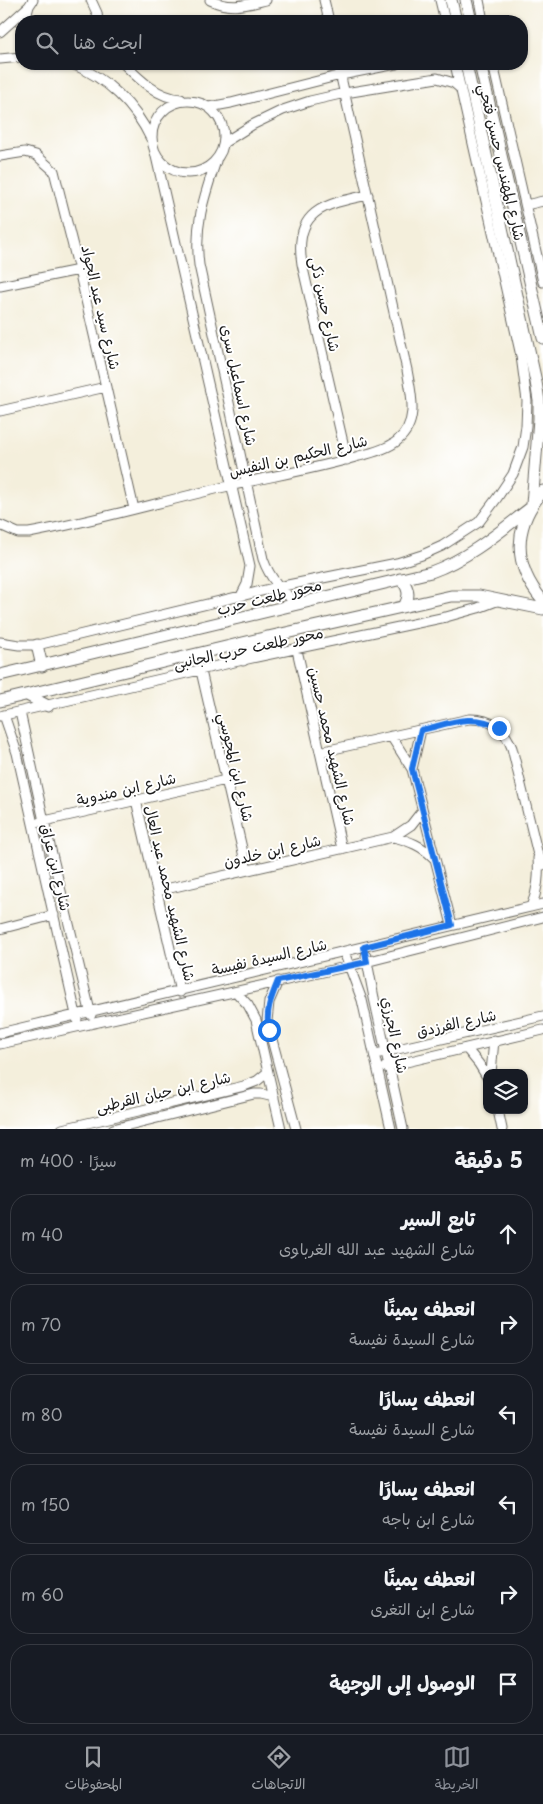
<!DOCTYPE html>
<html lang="ar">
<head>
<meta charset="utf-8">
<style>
  :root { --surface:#171b24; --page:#20242c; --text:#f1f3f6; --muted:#9ea1a6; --line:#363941; --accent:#8c9099 }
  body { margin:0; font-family:"Playpen Sans","Playpen Sans Arabic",sans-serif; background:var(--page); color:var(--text); direction:rtl }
  .controls { position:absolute; right:15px; bottom:15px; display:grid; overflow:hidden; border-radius:10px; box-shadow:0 1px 4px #0004 }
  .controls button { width:45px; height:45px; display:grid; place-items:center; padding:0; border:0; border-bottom:1px solid var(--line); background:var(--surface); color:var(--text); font:25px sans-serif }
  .stop { position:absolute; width:15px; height:15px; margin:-11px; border:4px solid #1a73e8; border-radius:50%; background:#fff }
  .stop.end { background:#1a73e8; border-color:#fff; box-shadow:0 1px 5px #0008 }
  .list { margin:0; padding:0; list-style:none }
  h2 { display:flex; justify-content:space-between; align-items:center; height:65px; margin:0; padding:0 20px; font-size:21px }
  h2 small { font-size:16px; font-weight:400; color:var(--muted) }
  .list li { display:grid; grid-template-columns:32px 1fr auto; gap:15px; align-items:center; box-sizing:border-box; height:80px; margin:0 10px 10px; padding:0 10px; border:1px solid var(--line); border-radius:20px }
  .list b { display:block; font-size:19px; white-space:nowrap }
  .list p { margin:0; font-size:16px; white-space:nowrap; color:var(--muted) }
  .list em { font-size:16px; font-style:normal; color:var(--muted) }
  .icon { flex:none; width:28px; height:28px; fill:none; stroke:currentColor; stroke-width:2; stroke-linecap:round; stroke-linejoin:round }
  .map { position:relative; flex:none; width:543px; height:1129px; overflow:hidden; direction:ltr }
  .search { position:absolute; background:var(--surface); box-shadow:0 1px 4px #0004; left:15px; right:15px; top:15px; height:55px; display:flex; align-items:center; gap:12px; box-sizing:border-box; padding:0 18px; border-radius:20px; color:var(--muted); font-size:19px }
  .sheet { height:605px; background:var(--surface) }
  nav { display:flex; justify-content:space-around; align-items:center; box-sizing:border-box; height:70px; border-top:1px solid var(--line); background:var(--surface); font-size:14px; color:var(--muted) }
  nav a { display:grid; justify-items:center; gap:2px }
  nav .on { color:var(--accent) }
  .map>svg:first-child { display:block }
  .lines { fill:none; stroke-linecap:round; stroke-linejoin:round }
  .minor-casing { stroke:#68665f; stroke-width:11 }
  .major-casing { stroke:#68665f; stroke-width:13 }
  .minor { stroke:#fff; stroke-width:9 }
  .major { stroke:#fff; stroke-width:11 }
  .route { stroke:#1a73e8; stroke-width:6 }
  .labels { text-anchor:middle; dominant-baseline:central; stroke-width:4; stroke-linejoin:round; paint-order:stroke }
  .street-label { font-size:15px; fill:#1c1c1c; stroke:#fff }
</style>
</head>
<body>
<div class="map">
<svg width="543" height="1129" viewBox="0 0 543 1129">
  <rect width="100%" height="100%" fill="#fff"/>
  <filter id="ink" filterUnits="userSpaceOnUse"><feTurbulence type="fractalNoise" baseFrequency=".02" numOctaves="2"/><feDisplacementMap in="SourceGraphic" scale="10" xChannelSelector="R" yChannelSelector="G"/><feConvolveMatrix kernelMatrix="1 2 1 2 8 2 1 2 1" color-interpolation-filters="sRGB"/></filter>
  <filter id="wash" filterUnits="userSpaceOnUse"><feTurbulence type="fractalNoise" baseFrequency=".0096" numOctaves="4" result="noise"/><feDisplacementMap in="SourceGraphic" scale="20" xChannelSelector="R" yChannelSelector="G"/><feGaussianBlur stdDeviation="1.12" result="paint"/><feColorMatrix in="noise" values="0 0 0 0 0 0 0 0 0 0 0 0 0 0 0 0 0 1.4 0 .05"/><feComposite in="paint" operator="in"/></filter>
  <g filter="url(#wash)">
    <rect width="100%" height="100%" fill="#f4efdc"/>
  </g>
  <g filter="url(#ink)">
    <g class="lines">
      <defs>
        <path id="minor" d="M91 0 97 13 98 21
          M210 0C231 10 245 5 266 0
          M324 0 329 21
          M440 0 445 21
          M479 0 483 21
          M25 21 29 6 33 0
          M0 32 29 6
          M0 59 21 57
          M72 64C107 78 135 105 151 139
          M124 64C139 79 158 98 181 99
          M493 64 543 282
          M152 137a36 36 0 1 1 72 0a36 36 0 1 1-72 0Z
          M209 107 231 103 341 75 396 64
          M225 142 252 125 283 110 310 101 345 93 437 78 454 83 461 89
          M155 152 250 566 247 584 241 596
          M0 156 25 152 36 155 54 171 79 270 134 509
          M216 161C204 197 194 225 199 265L263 559C270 579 282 591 297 604
          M526 205 543 201
          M0 286 79 270
          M0 411 106 387
          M347 460 302 264C293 210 325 204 368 195
          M0 525 18 533H29C96 521 162 501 229 486 272 476 316 469 359 456 372 453 387 449 397 441 420 422 411 394 407 370L338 64
          M0 642 19 645H37L278 587 397 563 422 555 442 546 479 522 497 498 513 474 523 447 526 426 527 401 521 356 455 64
          M297 650 342 849
          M201 671 247 870
          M20 712 44 821 91 1015
          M4 715 17 753 77 1019
          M0 716 243 660 446 617 478 608 499 600
          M391 736 412 769 452 925
          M320 752 469 719C490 718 505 729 512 748L537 851 543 865
          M412 769 421 730
          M136 800 180 992
          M40 822 226 780
          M393 837C410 841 422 846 434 858
          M157 891 393 837 411 825 422 811
          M531 907C538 890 539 876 538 858
          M0 929 54 915
          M344 952 362 1000 391 1129
          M366 956 374 998 403 1129
          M278 981 269 1002 267 1021 296 1129
          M236 992 248 1005 256 1020 281 1129
          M0 1033 543 904
          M0 1044 350 966 543 917
          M466 1048 479 1064 487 1077
          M380 1053 543 1016
          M385 1067 543 1030
          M491 1073 494 1040
          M498 1110 502 1129
          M62 1129 244 1086 257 1081 268 1072
          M113 1129 254 1094H261L274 1097"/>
        <path id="major" d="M451 0 456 21
          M466 0 471 21
          M466 64 536 382 539 401V419L532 504
          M480 64 543 338
          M543 491C513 526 512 565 543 601
          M400 579C409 587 410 595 405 605
          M37 645 42 666
          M243 660 267 637
          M0 675 431 572C469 558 498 533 529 509
          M27 695 48 706
          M0 701 268 637 451 596H479L543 609"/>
      </defs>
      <use href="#minor" class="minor-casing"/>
      <use href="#major" class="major-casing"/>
      <use href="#minor" class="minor"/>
      <use href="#major" class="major"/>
    </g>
  </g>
  <g class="lines" filter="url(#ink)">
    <path class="route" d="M269 1030C265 1012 271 998 278 981L367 962 364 947 452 925 412 769 421 730C448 724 474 712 499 728"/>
  </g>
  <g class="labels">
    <g class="street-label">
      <text transform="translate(503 162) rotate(77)">شارع المهندس حسن فتحي</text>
      <text transform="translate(326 304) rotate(78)">شارع حسن ذكى</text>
      <text transform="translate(102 307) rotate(77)">شارع سيد عبد الجواد</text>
      <text transform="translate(240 385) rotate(78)">شارع اسماعيل سرى</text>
      <text transform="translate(298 455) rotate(-13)">شارع الحكيم بن النفيس</text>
      <text transform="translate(269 596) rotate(-14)">محور طلعت حرب</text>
      <text transform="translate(248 647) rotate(-12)">محور طلعت حرب الجانبى</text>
      <text transform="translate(333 746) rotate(77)">شارع الشهيد محمد حسين</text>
      <text transform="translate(237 767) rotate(77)">شارع ابن المجوسي</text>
      <text transform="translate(126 788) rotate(-13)">شارع ابن مندوية</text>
      <text transform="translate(272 850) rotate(-13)">شارع ابن خلدون</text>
      <text transform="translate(57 867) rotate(77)">شارع ابن عراق</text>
      <text transform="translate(171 893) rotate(77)">شارع الشهيد محمد عبد العال</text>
      <text transform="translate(269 956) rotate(-13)">شارع السيدة نفيسة</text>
      <text transform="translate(456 1022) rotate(-12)">شارع الفرزدق</text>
      <text transform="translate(396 1035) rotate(78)">شارع الجرزي</text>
      <text transform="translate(163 1091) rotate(-13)">شارع ابن حيان القرطبى</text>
    </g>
  </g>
</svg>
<div class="controls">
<button><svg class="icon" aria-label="layers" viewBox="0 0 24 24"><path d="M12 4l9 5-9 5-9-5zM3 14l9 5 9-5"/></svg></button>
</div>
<div class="stop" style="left:269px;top:1030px"></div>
<div class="stop end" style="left:499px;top:728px"></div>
<div class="search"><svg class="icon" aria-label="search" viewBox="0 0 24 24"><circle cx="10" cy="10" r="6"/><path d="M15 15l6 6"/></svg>ابحث هنا</div>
</div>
<section class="sheet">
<h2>5 دقيقة<small>سيرًا · 400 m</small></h2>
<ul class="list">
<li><svg class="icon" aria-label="ahead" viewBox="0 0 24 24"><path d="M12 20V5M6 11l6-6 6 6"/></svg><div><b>تابع السير</b><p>شارع الشهيد عبد الله الغرباوى</p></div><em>40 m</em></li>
<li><svg class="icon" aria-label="right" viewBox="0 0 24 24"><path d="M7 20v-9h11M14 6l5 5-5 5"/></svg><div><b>انعطف يمينًا</b><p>شارع السيدة نفيسة</p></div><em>70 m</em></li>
<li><svg class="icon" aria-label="left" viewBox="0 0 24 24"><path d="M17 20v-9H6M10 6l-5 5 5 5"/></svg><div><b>انعطف يسارًا</b><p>شارع السيدة نفيسة</p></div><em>80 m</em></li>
<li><svg class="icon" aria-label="left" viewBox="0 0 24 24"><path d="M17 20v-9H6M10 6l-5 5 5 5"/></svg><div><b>انعطف يسارًا</b><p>شارع ابن باجه</p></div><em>150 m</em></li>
<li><svg class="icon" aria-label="right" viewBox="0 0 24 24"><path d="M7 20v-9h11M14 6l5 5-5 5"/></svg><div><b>انعطف يمينًا</b><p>شارع ابن التغرى</p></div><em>60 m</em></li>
<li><svg class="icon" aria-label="arrive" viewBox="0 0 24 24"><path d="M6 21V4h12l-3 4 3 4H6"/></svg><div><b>الوصول إلى الوجهة</b></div></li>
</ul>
</section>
<nav>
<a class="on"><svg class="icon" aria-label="map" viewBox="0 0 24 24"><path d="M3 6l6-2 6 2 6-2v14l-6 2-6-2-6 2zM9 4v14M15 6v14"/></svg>الخريطة</a>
<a><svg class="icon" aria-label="directions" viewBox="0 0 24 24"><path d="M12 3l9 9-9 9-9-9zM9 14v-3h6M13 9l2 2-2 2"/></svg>الاتجاهات</a>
<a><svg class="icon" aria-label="saved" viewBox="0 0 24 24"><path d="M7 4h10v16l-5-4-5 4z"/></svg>المحفوظات</a>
</nav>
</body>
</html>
